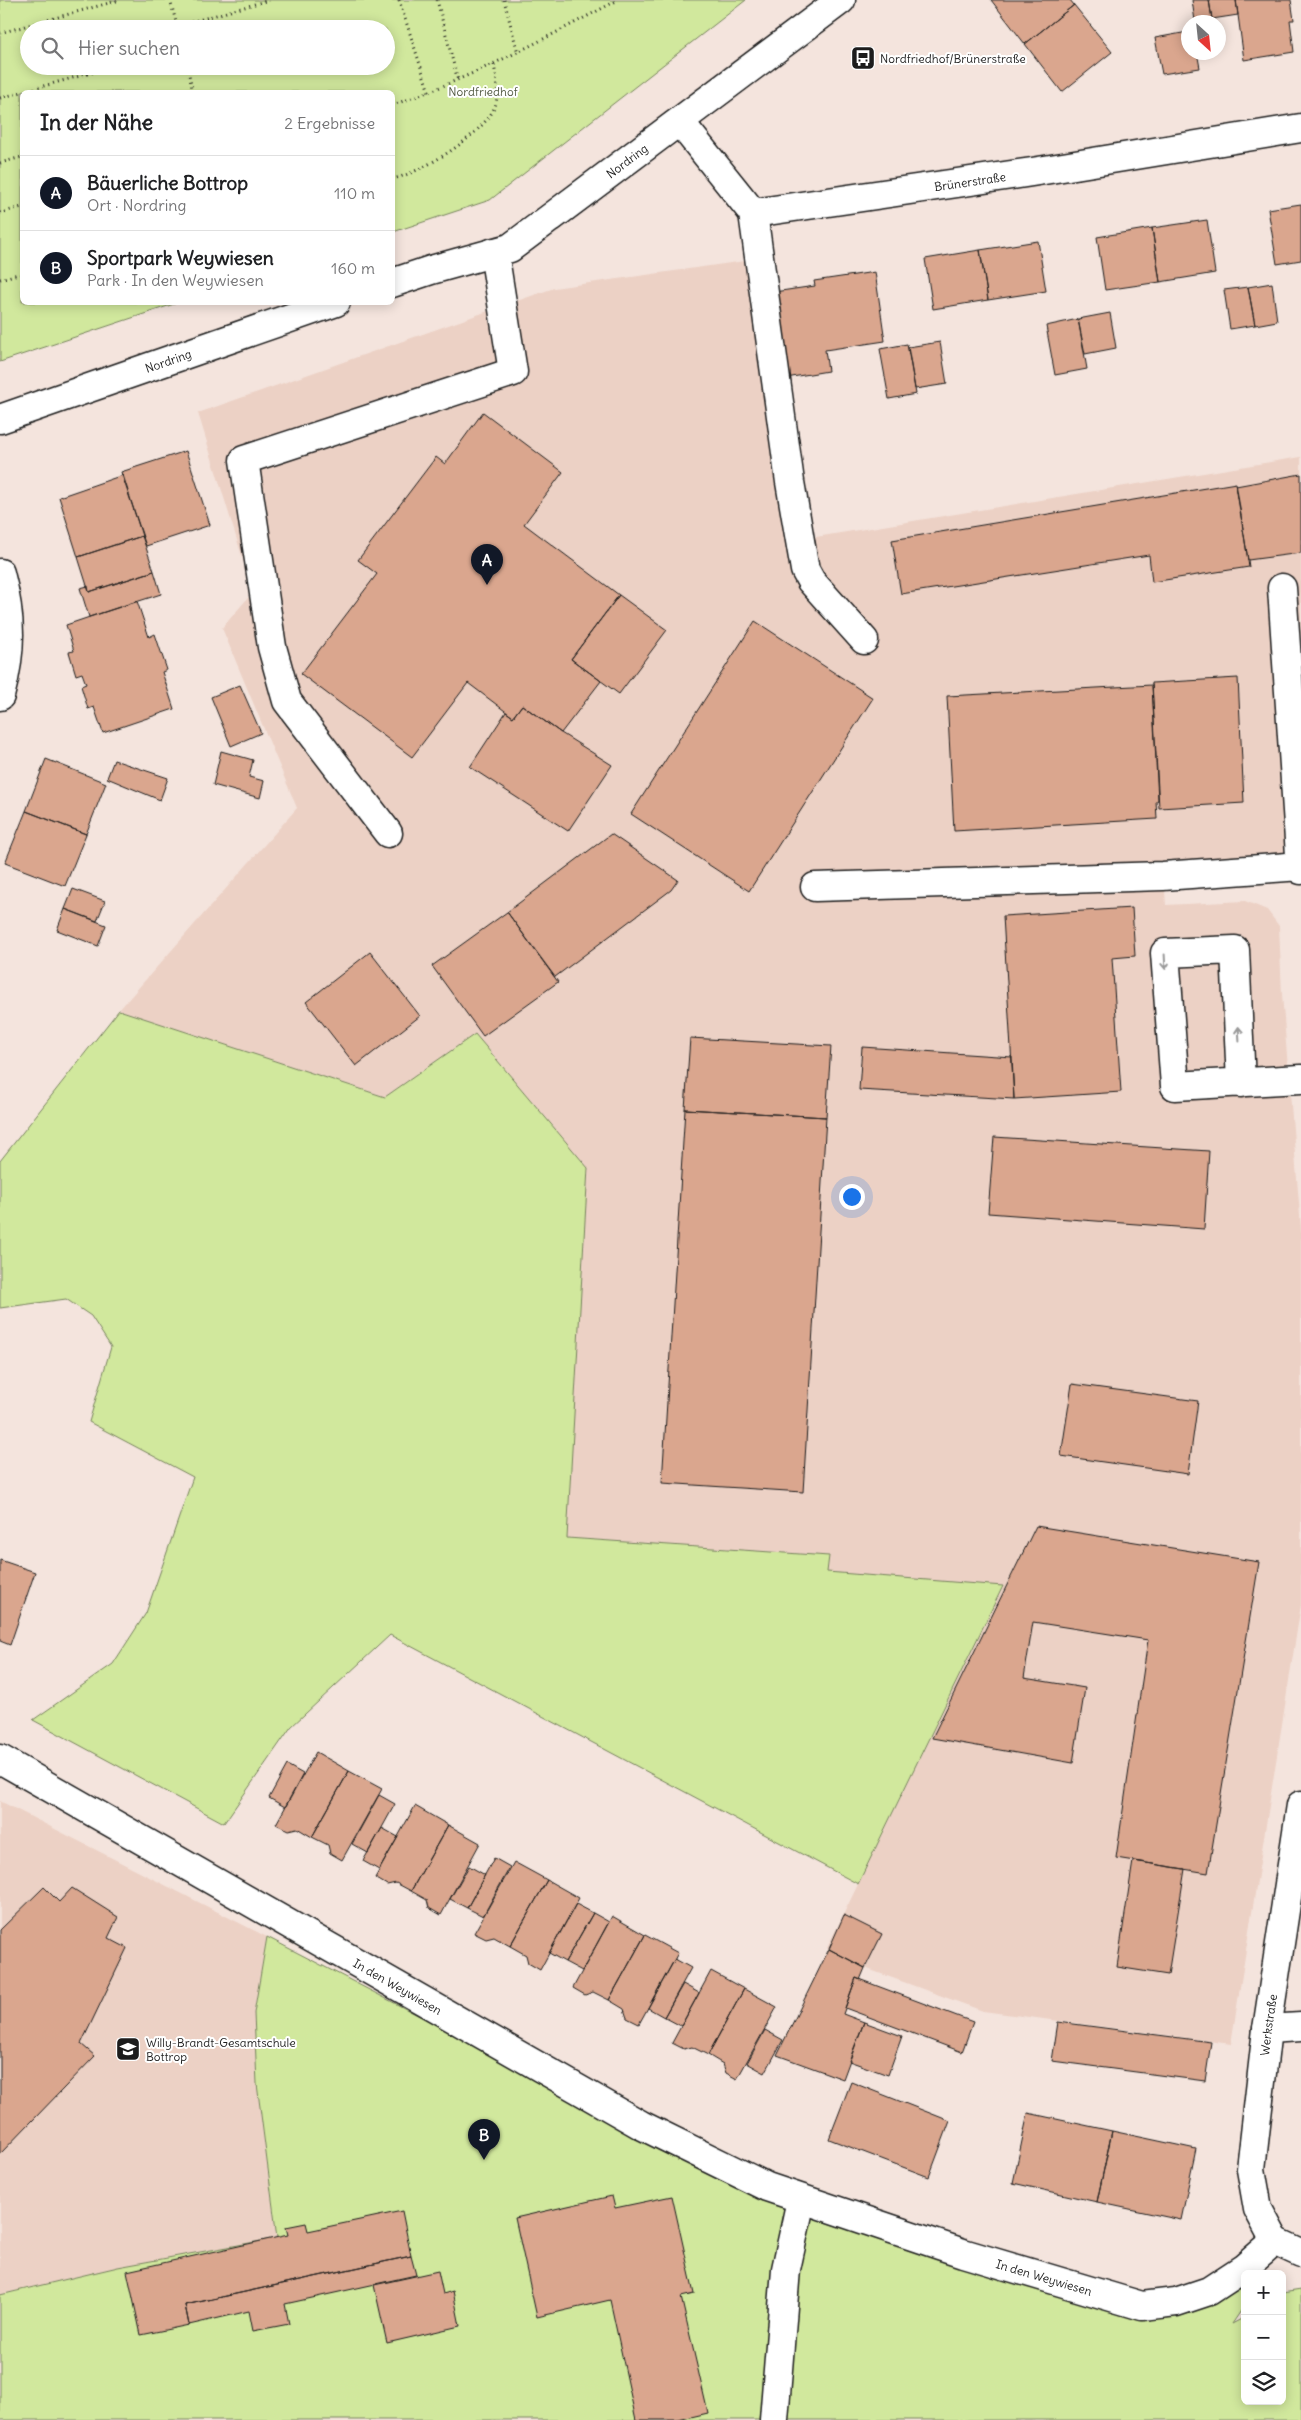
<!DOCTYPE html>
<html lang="de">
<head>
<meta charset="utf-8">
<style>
  :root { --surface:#fff; --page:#f6f6f6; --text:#202124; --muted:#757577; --line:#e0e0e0; --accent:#111827 }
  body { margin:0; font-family:Delius,sans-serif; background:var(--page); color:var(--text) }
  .controls { position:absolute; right:15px; bottom:15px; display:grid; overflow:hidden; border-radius:8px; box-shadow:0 2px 12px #0003 }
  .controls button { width:45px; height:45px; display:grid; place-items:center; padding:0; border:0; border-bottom:1px solid var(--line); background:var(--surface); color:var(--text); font:25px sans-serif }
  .compass { position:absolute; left:1181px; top:15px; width:45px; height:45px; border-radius:50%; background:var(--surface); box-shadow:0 2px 12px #0003; rotate:153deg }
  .you { position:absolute; left:851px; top:1196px; width:18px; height:18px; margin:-12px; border:4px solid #fff; border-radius:50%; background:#1a73e8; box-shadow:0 0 0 8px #1a73e833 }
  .badge { display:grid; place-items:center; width:32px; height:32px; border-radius:50%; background:var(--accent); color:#fff; font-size:16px; font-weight:700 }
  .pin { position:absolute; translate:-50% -41px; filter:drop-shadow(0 1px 2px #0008) }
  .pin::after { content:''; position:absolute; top:26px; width:18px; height:15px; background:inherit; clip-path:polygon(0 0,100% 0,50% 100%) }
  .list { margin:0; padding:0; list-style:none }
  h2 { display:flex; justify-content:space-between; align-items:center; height:65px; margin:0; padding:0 20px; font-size:21px }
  h2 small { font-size:16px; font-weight:400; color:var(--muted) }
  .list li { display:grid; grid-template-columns:32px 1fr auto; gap:15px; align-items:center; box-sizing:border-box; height:75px; padding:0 20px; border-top:1px solid var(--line) }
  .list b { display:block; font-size:19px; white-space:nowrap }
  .list p { margin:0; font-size:16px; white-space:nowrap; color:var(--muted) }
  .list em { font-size:16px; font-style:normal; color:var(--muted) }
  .icon { flex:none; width:28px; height:28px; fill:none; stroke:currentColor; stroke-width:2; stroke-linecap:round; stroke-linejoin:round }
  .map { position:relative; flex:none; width:1301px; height:2420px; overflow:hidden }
  .search { position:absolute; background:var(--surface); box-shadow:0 2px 12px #0003; left:20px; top:20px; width:375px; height:55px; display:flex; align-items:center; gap:12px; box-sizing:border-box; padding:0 18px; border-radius:28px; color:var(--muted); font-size:19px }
  .panel { position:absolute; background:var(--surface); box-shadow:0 2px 12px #0003; left:20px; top:90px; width:375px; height:215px; border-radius:8px }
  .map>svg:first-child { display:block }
  .built { fill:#ecd1c5 }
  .green { fill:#d1e89d; stroke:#76825c; fill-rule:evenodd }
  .building { fill:#daa68e; stroke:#1c1c1c }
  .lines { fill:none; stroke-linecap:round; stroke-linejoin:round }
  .minor-casing { stroke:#1c1c1c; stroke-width:31 }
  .path { stroke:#1c1c1c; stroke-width:3; stroke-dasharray:1 4; stroke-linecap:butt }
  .minor { stroke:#fff; stroke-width:28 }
  .oneway { stroke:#999 }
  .labels { text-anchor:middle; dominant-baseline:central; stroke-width:4; stroke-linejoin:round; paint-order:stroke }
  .poi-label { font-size:12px; fill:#1c1c1c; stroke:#fff; text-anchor:start }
  .park-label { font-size:12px; fill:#525943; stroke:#fff }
  .street-label { font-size:12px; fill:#1c1c1c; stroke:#fff }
</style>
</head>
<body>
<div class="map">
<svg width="1301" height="2420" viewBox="0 0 1301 2420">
  <rect width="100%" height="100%" fill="#f4e4dd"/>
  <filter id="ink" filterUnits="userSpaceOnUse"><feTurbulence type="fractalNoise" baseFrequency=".02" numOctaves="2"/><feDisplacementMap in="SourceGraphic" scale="10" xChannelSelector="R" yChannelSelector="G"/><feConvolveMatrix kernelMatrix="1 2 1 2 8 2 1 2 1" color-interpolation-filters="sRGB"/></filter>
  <g filter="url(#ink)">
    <path class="built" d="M766 258 810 538 1301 457V854L1163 863 1166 905 1245 901 1267 910 1279 926 1282 994 1301 1228V1605L1231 2044 983 2011 865 1968 827 1948 1003 1587 826 1572 829 1556 566 1538 588 1168 475 1034 385 1097 119 1010 297 808 222 628 253 592 198 413 554 288Z
      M0 1801 267 1937 254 2013 257 2084 277 2238 118 2267 0 2295Z"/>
    <path class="green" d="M0 0H746L490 200 393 232 392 92H22V302L177 303 0 362ZM29 29H386V66H29Z
      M119 1010 385 1097 475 1034 588 1168 567 1538 829 1556 827 1572 1003 1586 858 1884 390 1635 291 1727 224 1823 33 1720 113 1664 146 1613 193 1477 89 1422 111 1347 91 1316 66 1299 0 1308V1161Z
      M267 1937 632 2126 1136 2312 1245 2279V2305L1232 2324 1245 2317V2401H1282V2293L1301 2290V2420H0V2295L118 2267 277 2238 257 2084 254 2013Z"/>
    <path class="building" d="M991 0H1070L1074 5 1025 44Z
      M1192 0H1209L1212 19 1195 21Z
      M1209 0H1236L1238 15 1212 19Z
      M1236 0H1291L1294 20H1290L1294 52 1244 60Z
      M1074 5 1112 52 1062 92 1025 44Z
      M1188 32V52H1197L1200 68 1162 74 1155 38Z
      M1301 204V260L1277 264 1268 209Z
      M1207 220 1215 273 1160 282 1152 228Z
      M1152 228 1160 282 1105 290 1097 237Z
      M1038 241 1046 291 988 300 980 250Z
      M980 250 988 300 933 309 925 259Z
      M875 272 885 341 825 350 828 371 786 378 774 292 815 286 814 281Z
      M1272 283 1277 321 1255 325 1248 287Z
      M1248 287 1255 325 1230 329 1224 290Z
      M1110 313 1116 348 1085 354 1078 319Z
      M1078 319 1087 369 1055 375 1046 326Z
      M940 342 947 384 915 389 908 347Z
      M907 344 916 394 889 399 880 349Z
      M483 412 563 472 524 524 619 595 571 659 601 681 561 733 522 705 513 717 468 683 412 757 301 674 377 574 358 560 436 457 445 464Z
      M186 451 210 525 146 546 121 472Z
      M1301 474V553L1248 560 1236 486Z
      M123 475 142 536 78 557 59 497Z
      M1236 483 1249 567 1152 582 1149 555 901 594 892 540Z
      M142 536 154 571 89 592 78 557Z
      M154 571 161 594 89 617 80 588 88 586 89 592Z
      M619 595 667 630 619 694 571 659Z
      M137 601 149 637 155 634 167 670 162 672 174 709 103 733 94 707 88 709 81 686 86 684 82 673 76 675 69 652 74 651 66 625Z
      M755 621 873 698 749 891 631 814Z
      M1238 678 1244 803 1159 808 1152 683Z
      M240 685 261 733 231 746 211 697Z
      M1152 685 1158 800 1156 801 1157 819 954 831 947 696Z
      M522 705 561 733 612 765 568 831 470 767 506 712 513 717Z
      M221 751 253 760 249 777 264 781 260 798 213 785Z
      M46 759 106 783 86 834 26 811Z
      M114 760 168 778 160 800 107 778Z
      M26 811 86 834 65 886 5 863Z
      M611 834 678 880 671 890 555 977 507 912Z
      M73 889 105 901 97 921 65 909Z
      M1132 908 1135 956 1112 958 1121 1092 1014 1099 1003 916Z
      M65 909 106 925 98 946 57 930Z
      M507 912 558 982 483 1036 432 966Z
      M370 952 420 1016 356 1066 306 1002Z
      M690 1038 831 1046 826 1117 685 1109Z
      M862 1047 1012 1057 1014 1099 859 1090Z
      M685 1109 826 1117 803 1492 662 1483Z
      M994 1137 1209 1151 1204 1229 988 1213Z
      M1072 1384 1198 1401 1188 1474 1061 1456Z
      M1036 1526 1259 1562 1208 1873 1116 1858 1148 1640 1033 1622 1024 1678 1085 1688 1073 1763 932 1738Z
      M0 1560 35 1572 10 1645 0 1641Z
      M316 1752 349 1771 312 1837 297 1828 288 1830 276 1824Z
      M287 1765 303 1774 285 1807 269 1798Z
      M349 1771 382 1789 342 1860 330 1853 328 1845 312 1837Z
      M379 1795 395 1804 368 1853 352 1844Z
      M415 1806 448 1825 411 1891 396 1883 387 1885 375 1878Z
      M448 1825 480 1843 441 1915 429 1908 427 1900 411 1891Z
      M382 1828 398 1837 379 1870 363 1861Z
      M494 1858 510 1867 483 1916 467 1908Z
      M1133 1861 1185 1869 1168 1975 1117 1967Z
      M514 1862 547 1880 510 1946 494 1937 486 1939 474 1933Z
      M469 1866 485 1875 467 1908 450 1899Z
      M547 1880 579 1898 540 1970 528 1963 526 1955 510 1946Z
      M44 1887 59 1902 72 1888 118 1917 108 1938 127 1948 81 2044 95 2056 0 2154V1930Z
      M576 1904 593 1913 565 1962 549 1953Z
      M593 1913 609 1922 582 1971 565 1962Z
      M844 1915 882 1934 865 1968 829 1949Z
      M612 1916 645 1935 609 2000 593 1992 585 1995 573 1988Z
      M645 1935 678 1953 639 2024 627 2018 624 2009 609 2000Z
      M829 1949 865 1968 860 1980 856 1978 843 2014 864 2022 843 2079 777 2055Z
      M675 1959 691 1968 664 2017 648 2008Z
      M711 1971 744 1989 708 2055 692 2047 684 2049 672 2043Z
      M856 1978 973 2022 962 2052 845 2008Z
      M683 1984 699 1993 681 2026 664 2017Z
      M744 1989 777 2007 737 2079 726 2073 723 2064 708 2055Z
      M864 2022 902 2036 888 2075 849 2061Z
      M1058 2022 1211 2042 1205 2081 1052 2061Z
      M765 2030 783 2040 765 2073 747 2063Z
      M851 2082 950 2121 929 2177 829 2139Z
      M1028 2113 1112 2131 1097 2202 1013 2183Z
      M1112 2131 1196 2149 1181 2220 1097 2202Z
      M612 2196 615 2208 672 2196 694 2294 681 2297 708 2413 678 2420H636L610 2300 537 2317 515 2218Z
      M402 2211 411 2256 185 2305 189 2325 141 2335 127 2271 288 2235 286 2227 306 2223 308 2231Z
      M411 2256 416 2275 285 2304 289 2324 253 2331 249 2311 189 2325 185 2305Z
      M438 2271 443 2294 453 2291 460 2326 387 2343 374 2285Z"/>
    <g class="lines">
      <defs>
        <g id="minor">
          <path id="s1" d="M680 122 753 213 1032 172 1301 128"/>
          <path d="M753 213 790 482 805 570 811 581 864 640"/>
          <path id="s2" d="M392 283 431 270 510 248 841 0"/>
          <path id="s3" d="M0 419 336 302"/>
          <path d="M0 573C12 618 12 651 0 696"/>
          <path d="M1282 588 1301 870"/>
          <path d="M388 833 287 701 272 647 244 460 513 372 494 252"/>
          <path d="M815 887 1163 876 1301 866"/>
          <path d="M1241 1083 1235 950 1165 953 1175 1086 1301 1079"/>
          <path id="s4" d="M0 1759 641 2125 767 2187 963 2253 1142 2306 1176 2302 1209 2291 1244 2268 1275 2241"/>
          <path d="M1267 2029 1301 2027"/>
          <path id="s5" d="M1275 2241 1258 2209 1251 2169 1267 2029 1301 1805"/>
          <path d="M1275 2241 1301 2253"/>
          <path d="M774 2420 786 2269 801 2200"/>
        </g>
      </defs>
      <use href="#minor" class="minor-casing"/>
      <path class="path" d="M170 0 178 29
        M399 0 429 92
        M437 0 458 81
        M504 0 518 53
        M177 26 269 0
        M0 33 120 0
        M187 66 193 92
        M0 98 116 66
        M392 105C472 78 544 39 618 0
        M0 163 22 157
        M392 179C420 174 489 132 496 103 499 90 496 77 494 64
        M0 213 22 207
        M0 279 22 273"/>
      <use href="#minor" class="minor"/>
    </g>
    <defs><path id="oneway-shaft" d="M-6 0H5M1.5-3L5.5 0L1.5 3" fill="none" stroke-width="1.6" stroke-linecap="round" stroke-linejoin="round" transform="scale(1.25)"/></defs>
    <g class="oneway">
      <use href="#oneway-shaft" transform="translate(1165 962) rotate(87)"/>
      <use href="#oneway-shaft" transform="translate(1239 1034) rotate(-93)"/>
    </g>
  </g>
  <defs>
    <symbol id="bus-square" viewBox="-11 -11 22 22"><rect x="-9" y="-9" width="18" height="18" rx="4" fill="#1c1c1c" stroke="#fff"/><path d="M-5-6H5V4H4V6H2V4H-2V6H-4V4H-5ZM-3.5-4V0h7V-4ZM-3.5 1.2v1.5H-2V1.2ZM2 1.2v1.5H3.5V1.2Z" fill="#fff"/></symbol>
    <symbol id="school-square" viewBox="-11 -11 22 22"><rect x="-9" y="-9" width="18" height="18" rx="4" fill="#1c1c1c" stroke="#fff"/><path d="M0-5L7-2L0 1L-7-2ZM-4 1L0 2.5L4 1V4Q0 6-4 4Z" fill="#fff"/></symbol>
  </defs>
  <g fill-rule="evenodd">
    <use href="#bus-square" x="849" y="44" width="28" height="28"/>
    <use href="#school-square" x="114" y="2035" width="28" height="28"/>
  </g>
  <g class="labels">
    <g class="poi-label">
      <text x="880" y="58">Nordfriedhof/Brünerstraße</text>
      <text x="146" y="2042">Willy-Brandt-Gesamtschule<tspan x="146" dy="14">Bottrop</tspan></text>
    </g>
    <g class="park-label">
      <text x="483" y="91">Nordfriedhof</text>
    </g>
    <g class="street-label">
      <text stroke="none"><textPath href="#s2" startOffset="269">Nordring</textPath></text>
      <text stroke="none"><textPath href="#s1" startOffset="336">Brünerstraße</textPath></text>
      <text stroke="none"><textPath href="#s3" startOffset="178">Nordring</textPath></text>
      <text stroke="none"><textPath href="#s4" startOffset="458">In den Weywiesen</textPath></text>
      <text stroke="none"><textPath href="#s5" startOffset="222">Werkstraße</textPath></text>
      <text stroke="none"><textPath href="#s4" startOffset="1170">In den Weywiesen</textPath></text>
    </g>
  </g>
</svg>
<div class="controls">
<button>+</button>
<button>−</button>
<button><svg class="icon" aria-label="layers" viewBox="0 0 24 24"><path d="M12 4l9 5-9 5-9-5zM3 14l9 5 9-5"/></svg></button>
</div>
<svg class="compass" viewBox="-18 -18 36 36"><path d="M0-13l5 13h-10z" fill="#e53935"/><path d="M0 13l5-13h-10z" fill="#757577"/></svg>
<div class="you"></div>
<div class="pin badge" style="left:487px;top:585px">A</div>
<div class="pin badge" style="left:484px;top:2160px">B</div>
<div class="search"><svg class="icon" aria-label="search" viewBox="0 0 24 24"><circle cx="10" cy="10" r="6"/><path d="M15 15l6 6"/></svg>Hier suchen</div>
<section class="panel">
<h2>In der Nähe<small>2 Ergebnisse</small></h2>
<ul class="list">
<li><span class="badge">A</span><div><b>Bäuerliche Bottrop</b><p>Ort · Nordring</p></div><em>110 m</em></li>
<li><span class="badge">B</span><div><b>Sportpark Weywiesen</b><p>Park · In den Weywiesen</p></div><em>160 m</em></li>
</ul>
</section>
</div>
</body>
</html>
